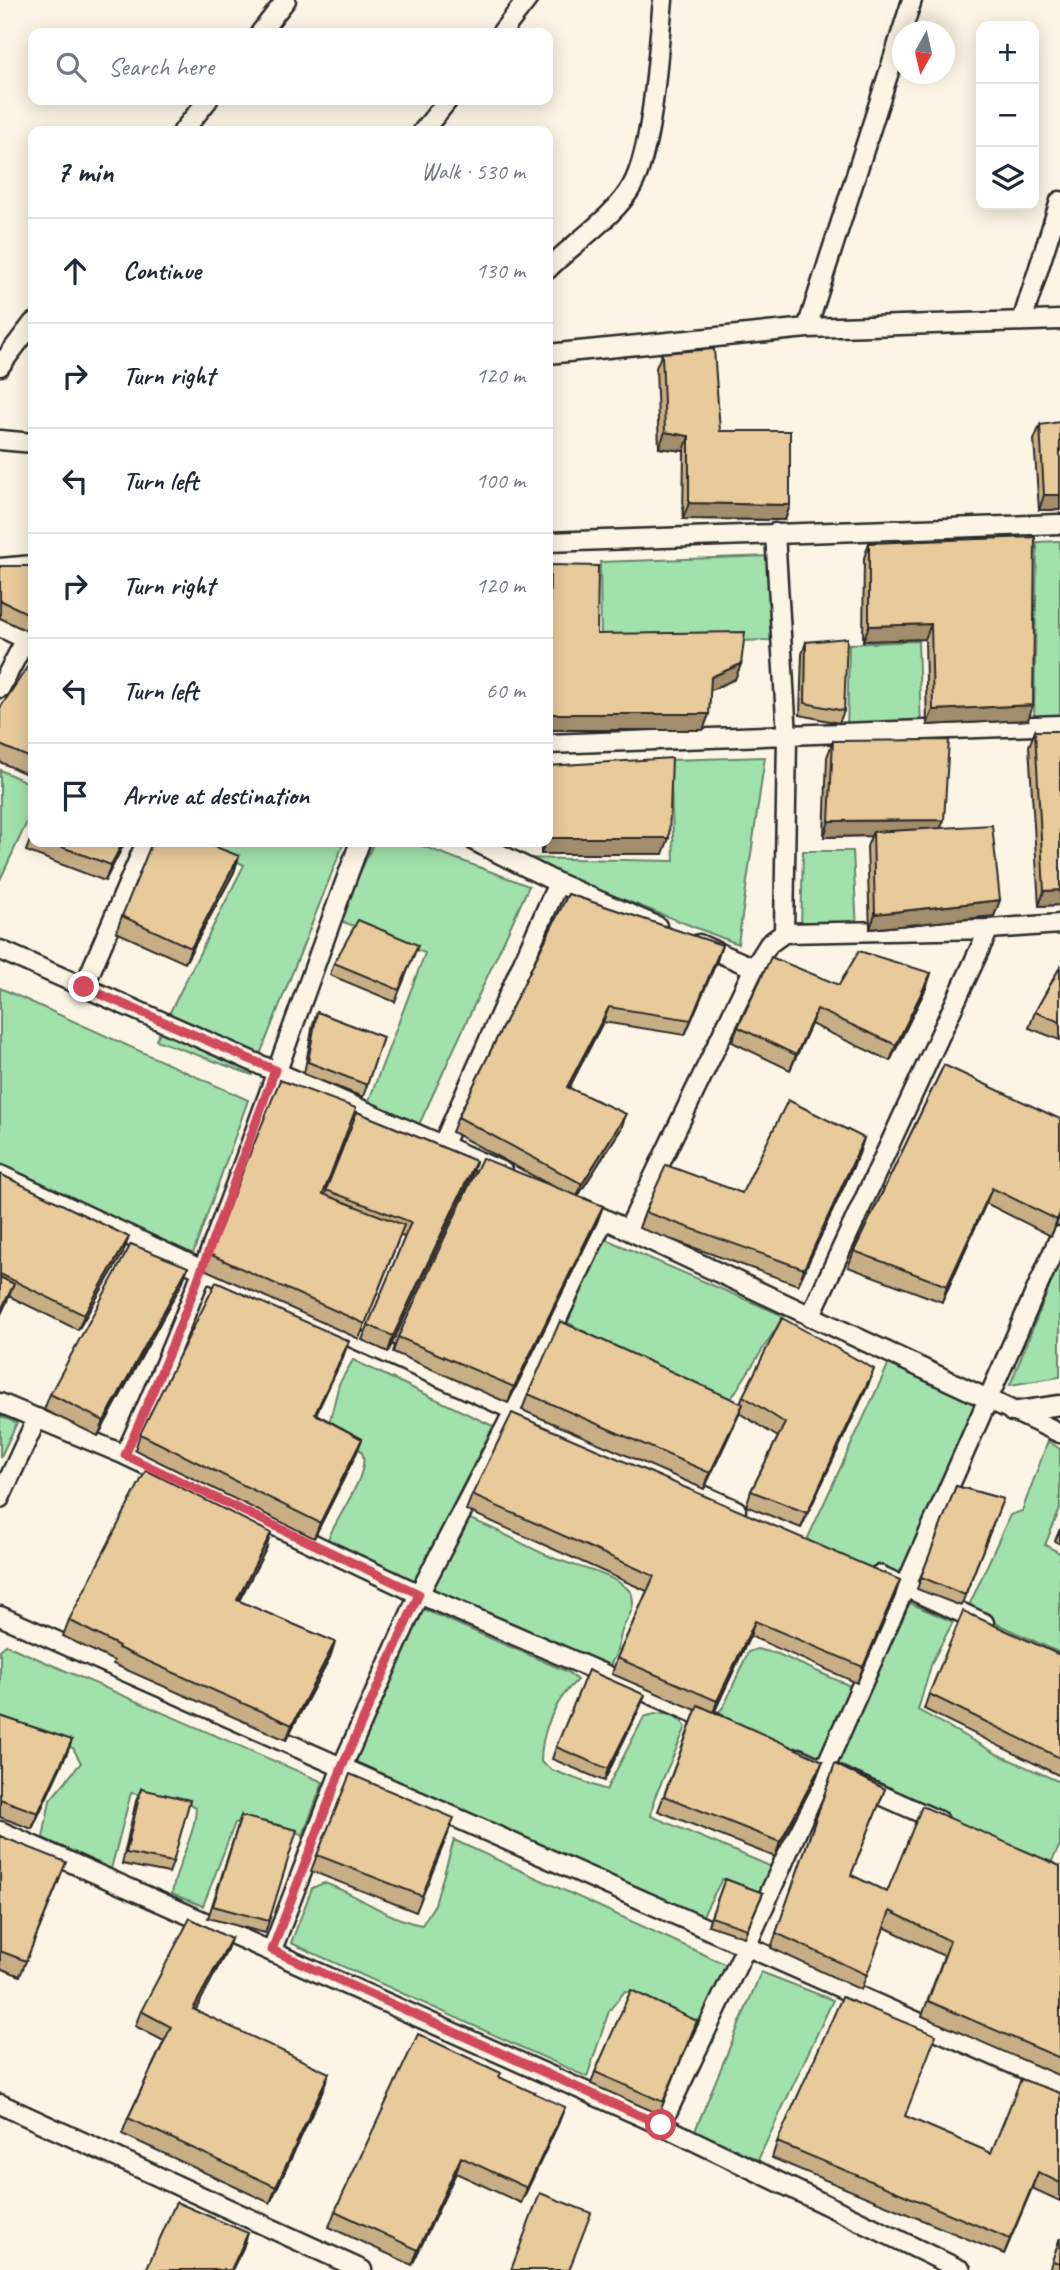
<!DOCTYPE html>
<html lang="en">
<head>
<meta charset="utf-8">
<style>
  :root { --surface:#fff; --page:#f6f6f7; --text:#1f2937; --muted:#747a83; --line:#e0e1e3 }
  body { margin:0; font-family:Caveat,sans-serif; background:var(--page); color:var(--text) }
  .controls { position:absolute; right:21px; top:21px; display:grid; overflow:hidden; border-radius:14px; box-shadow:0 4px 18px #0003 }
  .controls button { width:63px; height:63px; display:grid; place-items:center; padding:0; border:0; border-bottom:2px solid var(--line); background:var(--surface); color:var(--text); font:35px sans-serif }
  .compass { position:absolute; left:892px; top:21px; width:63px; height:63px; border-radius:50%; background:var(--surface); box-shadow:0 4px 18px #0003; rotate:188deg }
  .stop { position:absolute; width:21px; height:21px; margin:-16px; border:5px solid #d1495b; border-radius:50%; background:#fff }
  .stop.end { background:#d1495b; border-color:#fff; box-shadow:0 2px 7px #0008 }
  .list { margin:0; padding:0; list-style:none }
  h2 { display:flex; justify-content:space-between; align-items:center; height:91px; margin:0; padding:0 28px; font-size:30px }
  h2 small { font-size:23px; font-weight:400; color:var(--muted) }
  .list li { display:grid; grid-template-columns:46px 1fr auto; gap:21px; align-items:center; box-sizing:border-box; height:105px; padding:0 28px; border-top:2px solid var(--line) }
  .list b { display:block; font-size:26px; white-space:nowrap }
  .list em { font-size:23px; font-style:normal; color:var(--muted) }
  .icon { flex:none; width:38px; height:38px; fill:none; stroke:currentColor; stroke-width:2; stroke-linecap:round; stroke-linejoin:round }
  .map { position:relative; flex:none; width:1060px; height:2270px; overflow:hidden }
  .search { position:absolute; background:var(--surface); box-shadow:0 4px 18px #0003; left:28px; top:28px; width:525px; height:77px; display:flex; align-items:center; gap:18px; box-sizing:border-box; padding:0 24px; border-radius:14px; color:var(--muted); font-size:26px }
  .panel { position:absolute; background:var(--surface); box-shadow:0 4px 18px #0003; left:28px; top:126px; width:525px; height:721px; border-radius:14px }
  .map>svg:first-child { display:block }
  .green { fill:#a1e1ab; stroke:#66866b; stroke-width:2 }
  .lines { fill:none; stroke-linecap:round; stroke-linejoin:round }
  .street-casing { stroke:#2b2b2b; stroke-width:23 }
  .street { stroke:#fcf5e5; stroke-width:18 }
  .wall { fill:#c8ae85; stroke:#2b2b2b; stroke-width:2 }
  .shaded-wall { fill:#a28d6c; stroke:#2b2b2b; stroke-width:2 }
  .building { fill:#e8ca9b; stroke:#2b2b2b; stroke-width:2 }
  .route { stroke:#d1495b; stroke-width:9 }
</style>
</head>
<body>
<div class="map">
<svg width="1060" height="2270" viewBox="0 0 1060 2270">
  <rect width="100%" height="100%" fill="#fcf5e5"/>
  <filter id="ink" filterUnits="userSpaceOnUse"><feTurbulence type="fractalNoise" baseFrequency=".0143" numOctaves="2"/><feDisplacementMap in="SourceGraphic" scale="14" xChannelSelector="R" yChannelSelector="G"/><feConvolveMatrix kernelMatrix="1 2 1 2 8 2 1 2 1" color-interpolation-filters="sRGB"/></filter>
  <g filter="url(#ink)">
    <path class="green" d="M1060 541V726L1034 725 1037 542Z
      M773 556 772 640 601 645 600 562Z
      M918 641 921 730 847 731 849 644Z
      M765 757 738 944 517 858 674 861 670 760Z
      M0 770 33 785V809L0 880Z
      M200 842H344L252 1075 156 1040 244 865Z
      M374 842H412L529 886 411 1142 363 1116 425 953 338 920Z
      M803 851H853L857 931 801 929Z
      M0 988 248 1100 188 1268 0 1178Z
      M603 1238 784 1316 727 1405 564 1321Z
      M1060 1260V1377L1010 1385Z
      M353 1360 493 1426 411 1589 325 1547C330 1526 372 1473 362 1453 355 1440 340 1432 329 1424L339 1384Z
      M889 1363 977 1402 897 1584 806 1542Z
      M0 1416 17 1423 0 1458Z
      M1048 1441 1060 1449V1509L1045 1545 1060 1553V1653L967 1610 1010 1515 1022 1511Z
      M461 1516C494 1526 520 1544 551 1557 576 1568 612 1572 631 1592 638 1610 625 1618 621 1634 617 1654 616 1655 605 1674L423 1596Z
      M903 1600 953 1622 932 1662 918 1710 999 1755 1060 1782V1845L1050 1865 832 1769Z
      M416 1606 568 1672 577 1680C555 1701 541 1731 541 1762L552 1770 606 1790 644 1717C663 1711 673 1710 686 1727L654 1799 651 1816 784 1872 774 1901 722 1879 697 1927 343 1774Z
      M6 1645 323 1782 303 1835C282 1825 258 1816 235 1823L203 1906 172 1894C176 1863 195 1839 196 1807L185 1801 131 1793 111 1869 43 1838 50 1800 81 1763 73 1748 43 1739 0 1718V1650Z
      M757 1649 778 1654 857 1689 823 1765 716 1715 724 1706 748 1652Z
      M454 1840 738 1970 713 2042 698 2021 625 1991 609 2011 587 2077 291 1943 312 1888 324 1883C358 1894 387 1919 422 1925L435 1904Z
      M761 1972 833 2000 758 2160 694 2133Z"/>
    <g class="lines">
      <defs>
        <path id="street" d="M260 33 286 0
          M501 33 527 0
          M183 131 208 100
          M423 131 448 100
          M548 269C572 244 616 216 632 186 654 145 658 48 663 0
          M1022 321 1060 201
          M807 328 912 0
          M548 354 807 328 1060 320
          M0 366 33 323
          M0 440 33 443
          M775 533 787 736 784 933
          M548 542 1060 524
          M0 568 33 565
          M0 627 33 643
          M0 688 26 639
          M548 744 1060 725
          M476 842 558 883 657 926
          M699 944 754 968
          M0 950 503 1172
          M84 987 146 842
          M443 1144 558 883
          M0 1175 202 1270 736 1510
          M579 1207 1060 1433
          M628 1230 754 968 769 944 784 933 989 929 1060 924
          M810 1317 989 929
          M0 1403 125 1455 419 1594 715 1722
          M1012 1412 1060 1405
          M125 1455C216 1256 284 1046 360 842
          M0 1498 37 1418
          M879 1575 984 1623
          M0 1616 1060 2085
          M798 1758 939 1821
          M0 1831 661 2125 961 2270
          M272 1950 342 1767 419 1594 515 1409 604 1219
          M0 2104 362 2270
          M661 2125 746 1947 1060 1236"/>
      </defs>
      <use href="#street" class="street-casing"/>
      <use href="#street" class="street"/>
    </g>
    <path class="wall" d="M662 353 720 431 790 505 785 520 683 519 684 451 659 448 656 368Z
      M1040 425 1060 510H1039L1034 440Z
      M869 543 1028 720 927 725 925 639 863 641 864 558Z
      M550 565 597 634 741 664 735 679 710 690 709 714 703 730H548V570Z
      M0 566H33V634L0 618Z
      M806 642 844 711 839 723 800 715 802 654Z
      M33 664V777L0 762V708Z
      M1035 731 1060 905 1039 906 1029 746Z
      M833 741 941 828 1000 900 994 916 870 929 867 847 871 836 824 837 827 757Z
      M33 832V842H125L105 881 26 851Z
      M541 842H548L663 854H541Z
      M239 856 234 872 185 963 116 932 122 916Z
      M568 894 722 945 685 1035 603 1022 569 1087 621 1129 578 1196 603 1206 597 1222 508 1403 393 1352 398 1337 552 1186 452 1132 458 1117Z
      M418 945 395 1002 330 975 334 963Z
      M1060 967V1040L1029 1028 1035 1012Z
      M931 973 926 988 890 1061 811 1024 790 1070 732 1042 738 1027 839 985Z
      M317 1012 383 1037 363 1097 304 1074 313 1024Z
      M944 1065 1060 1216 1051 1236 986 1203 942 1302 848 1267 854 1251Z
      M357 1112 476 1161 471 1177 388 1352 362 1340 405 1237 400 1236 359 1339 204 1269 209 1254 323 1194 325 1195Z
      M864 1138 859 1154 798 1285 639 1228 645 1212 742 1193Z
      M0 1174 123 1253 78 1330 9 1296 0 1316Z
      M188 1267 182 1283 98 1436 44 1410 50 1394Z
      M343 1357 316 1414 362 1439 356 1454 314 1538 135 1450 140 1434Z
      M868 1385 801 1528 746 1506 751 1491 778 1437 739 1413 704 1489 522 1410 528 1394 740 1403 743 1396Z
      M956 1486 1003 1499 961 1606 917 1589Z
      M472 1495 895 1596 857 1683 750 1636 714 1712 817 1776 775 1857 658 1811 696 1710 612 1674 617 1658 647 1591 466 1510Z
      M1060 1529V1544L1055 1541Z
      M266 1549 239 1601 335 1642 330 1657 286 1740 113 1664 114 1661 63 1636 69 1620Z
      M1060 1655V1776L924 1709 929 1694Z
      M640 1707 604 1781 552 1759 556 1747Z
      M0 1716 72 1740 66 1755 32 1829 0 1817Z
      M835 1764 885 1789 851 1875 887 1892 1060 1866V2076L922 2016 944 1956 884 1927 861 1990 771 1948Z
      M141 1789 173 1862 169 1873 122 1864 136 1801Z
      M241 1816 269 1921 265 1933 208 1918Z
      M448 1834 416 1912 311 1871 317 1855Z
      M0 1836 60 1878 20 1976 0 1968Z
      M725 1879 763 1893 744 1937 708 1925Z
      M231 1939 225 1954 195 2010 324 2088 270 2203 122 2134 128 2118 164 2041 135 2026 141 2011Z
      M697 2021 659 2114 591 2084 595 2072Z
      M499 2077 559 2122 521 2203 456 2173 412 2265 329 2227 335 2211Z
      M1060 2093V2201L1032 2188 1004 2254 772 2158 777 2142 905 2116 991 2153Z
      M1060 2238V2270H1049Z"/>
    <path class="shaded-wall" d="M665 432 689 436 684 451 659 448Z
      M1044 495H1060V510H1039Z
      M689 503 790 505 785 520 683 519Z
      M931 624 925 639 863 641 869 626Z
      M741 664 735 679 705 693 711 677Z
      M1033 705 1028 720 927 725 933 710Z
      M548 714H709L703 730H548Z
      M944 820 938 835 873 832 871 836 824 837 829 821Z
      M548 838H669L663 854H541L545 842H548Z
      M123 842H125L105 881 111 865Z
      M239 856 234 872 185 963 191 948Z
      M1060 890V905L1039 906 1044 891Z
      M1000 900 994 916 870 929 875 914Z
      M722 945 717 961 685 1035 691 1020Z
      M931 973 926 988 890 1061 896 1045Z
      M609 1007 603 1022 562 1102 567 1087Z
      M817 1009 811 1024 790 1070 796 1055Z
      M626 1114 621 1129 576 1199 582 1184Z
      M864 1138 859 1154 798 1285 804 1269Z
      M476 1161 471 1177 388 1352 393 1336Z
      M992 1188 986 1203 942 1302 947 1286Z
      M603 1206 597 1222 508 1403 514 1387Z
      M1060 1213V1216L1051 1236 1057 1220Z
      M129 1237 123 1253 78 1330 84 1315Z
      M188 1267 182 1283 98 1436 104 1421Z
      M14 1284 8 1299 0 1316V1312Z
      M349 1341 343 1357 309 1429 315 1414Z
      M874 1369 868 1385 801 1528 807 1513Z
      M743 1404 737 1419 704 1489 710 1473Z
      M362 1439 356 1454 314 1538 320 1523Z
      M271 1533 266 1549 231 1616 237 1600Z
      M900 1580 895 1596 857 1683 863 1667Z
      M755 1621 750 1636 712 1717 717 1701Z
      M335 1642 330 1657 286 1740 292 1725Z
      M645 1695 640 1707 604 1781 608 1769Z
      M72 1740 66 1755 32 1829 38 1813Z
      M823 1761 817 1776 775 1857 780 1842Z
      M231 1939 225 1954 188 2025 193 2009Z
      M329 2073 324 2088 270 2203 276 2187Z
      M565 2107 559 2122 521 2203 527 2188Z
      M461 2157 456 2173 412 2265 418 2250Z
      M1038 2172 1032 2188 1004 2254 1010 2239Z
      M248 2233 243 2248 232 2270H231Z"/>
    <path class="building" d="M714 349 720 431H790V505L689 503V436L665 432 662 353Z
      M1060 422V495H1044L1040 425Z
      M1035 537 1033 705 933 710 931 624 869 626V543Z
      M550 565 598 566 597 634 745 632 741 664 711 677 709 714H548Z
      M0 566H33V616L0 600Z
      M847 638 844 711 805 703 806 642Z
      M30 663 33 664V759L0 745V708Z
      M1035 731H1060V890L1044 891Z
      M949 740 944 820 829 821 833 741Z
      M672 758 669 838H548V766Z
      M992 825 1000 900 875 914 873 832Z
      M48 842H123L111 865Z
      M152 842H203L239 856 191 948 122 916Z
      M568 894 722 945 691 1020 609 1007 567 1087 626 1114 582 1184 458 1117Z
      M358 920 418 945 399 990 334 963Z
      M859 951 931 973 896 1045 817 1009 796 1055 738 1027 771 957 839 985Z
      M1060 967V1022L1035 1012Z
      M317 1012 383 1037 367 1085 308 1062Z
      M944 1065 1060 1119V1213L1057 1220 992 1188 947 1286 854 1251Z
      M280 1080 356 1108 323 1194 404 1225 365 1324 209 1254Z
      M788 1100 864 1138 804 1269 645 1212 666 1165 742 1193Z
      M357 1112 476 1161 393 1336 368 1325 411 1222 326 1190Z
      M482 1158 603 1206 514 1387 398 1337Z
      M0 1174 129 1237 84 1315 0 1274Z
      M131 1244 188 1267 104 1421 50 1394Z
      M0 1277 14 1284 0 1312Z
      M216 1282 349 1341 315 1414 362 1439 320 1523 140 1434Z
      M782 1318 874 1369 807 1513 751 1491 785 1423 743 1396Z
      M560 1321 743 1404 710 1473 528 1394Z
      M512 1413 900 1580 863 1667 755 1621 717 1701 617 1658 654 1576 472 1495Z
      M146 1470 271 1533 237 1600 335 1642 292 1725 118 1648 119 1646 69 1620Z
      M956 1486 1003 1499 965 1595 921 1577Z
      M963 1611 1060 1655V1758L929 1694Z
      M588 1670 645 1695 608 1769 556 1747Z
      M698 1705 823 1761 780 1842 664 1796Z
      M0 1716 72 1740 38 1813 0 1799Z
      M835 1764 885 1789 851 1875 887 1892 922 1806 1060 1866V2058L928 2001 950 1941 890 1911 867 1975 776 1933Z
      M350 1774 454 1818 422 1896 317 1855Z
      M141 1789 190 1800 173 1862 126 1853Z
      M241 1816 297 1830 269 1921 213 1906Z
      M0 1836 66 1862 26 1961 0 1951Z
      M725 1879 763 1893 747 1929 711 1917Z
      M190 1918 231 1939 193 2009 329 2073 276 2187 128 2118 171 2027 141 2011Z
      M631 1990 697 2021 663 2102 595 2072Z
      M842 1997 936 2035 905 2116 991 2153 1021 2079 1060 2093V2183L1038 2172 1010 2239 777 2142Z
      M418 2034 501 2073 499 2077 565 2107 527 2188 461 2157 418 2250 335 2211Z
      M540 2193 591 2213 569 2270H511Z
      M176 2202 248 2233 231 2270H146Z
      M1060 2238V2263L1052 2261Z"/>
  </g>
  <g class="lines" filter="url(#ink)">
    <path class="route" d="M84 987 275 1070C228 1199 182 1330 125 1455L419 1594 342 1767 272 1950 661 2125"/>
  </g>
</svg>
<div class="controls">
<button>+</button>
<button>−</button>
<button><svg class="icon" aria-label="layers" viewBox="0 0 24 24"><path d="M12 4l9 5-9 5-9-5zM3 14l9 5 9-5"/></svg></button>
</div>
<svg class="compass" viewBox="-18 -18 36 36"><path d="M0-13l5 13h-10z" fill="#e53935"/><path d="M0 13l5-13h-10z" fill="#747a83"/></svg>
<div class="stop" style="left:661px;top:2125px"></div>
<div class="stop end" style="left:84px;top:987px"></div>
<div class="search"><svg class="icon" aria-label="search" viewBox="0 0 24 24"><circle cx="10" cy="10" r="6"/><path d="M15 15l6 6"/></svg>Search here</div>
<section class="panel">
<h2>7 min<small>Walk · 530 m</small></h2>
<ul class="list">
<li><svg class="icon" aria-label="ahead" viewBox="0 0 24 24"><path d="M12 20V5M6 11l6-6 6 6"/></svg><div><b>Continue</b></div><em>130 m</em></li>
<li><svg class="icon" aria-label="right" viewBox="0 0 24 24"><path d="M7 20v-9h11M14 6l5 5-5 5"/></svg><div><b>Turn right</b></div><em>120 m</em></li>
<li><svg class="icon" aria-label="left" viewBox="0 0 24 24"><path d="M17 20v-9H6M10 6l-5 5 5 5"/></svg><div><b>Turn left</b></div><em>100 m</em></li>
<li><svg class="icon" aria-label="right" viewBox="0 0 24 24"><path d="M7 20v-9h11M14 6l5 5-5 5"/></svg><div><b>Turn right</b></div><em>120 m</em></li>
<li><svg class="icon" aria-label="left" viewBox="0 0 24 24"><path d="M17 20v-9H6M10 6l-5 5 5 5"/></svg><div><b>Turn left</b></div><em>60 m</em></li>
<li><svg class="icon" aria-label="arrive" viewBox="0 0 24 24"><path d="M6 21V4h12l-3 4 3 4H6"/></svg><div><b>Arrive at destination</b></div></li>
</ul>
</section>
</div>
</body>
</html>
